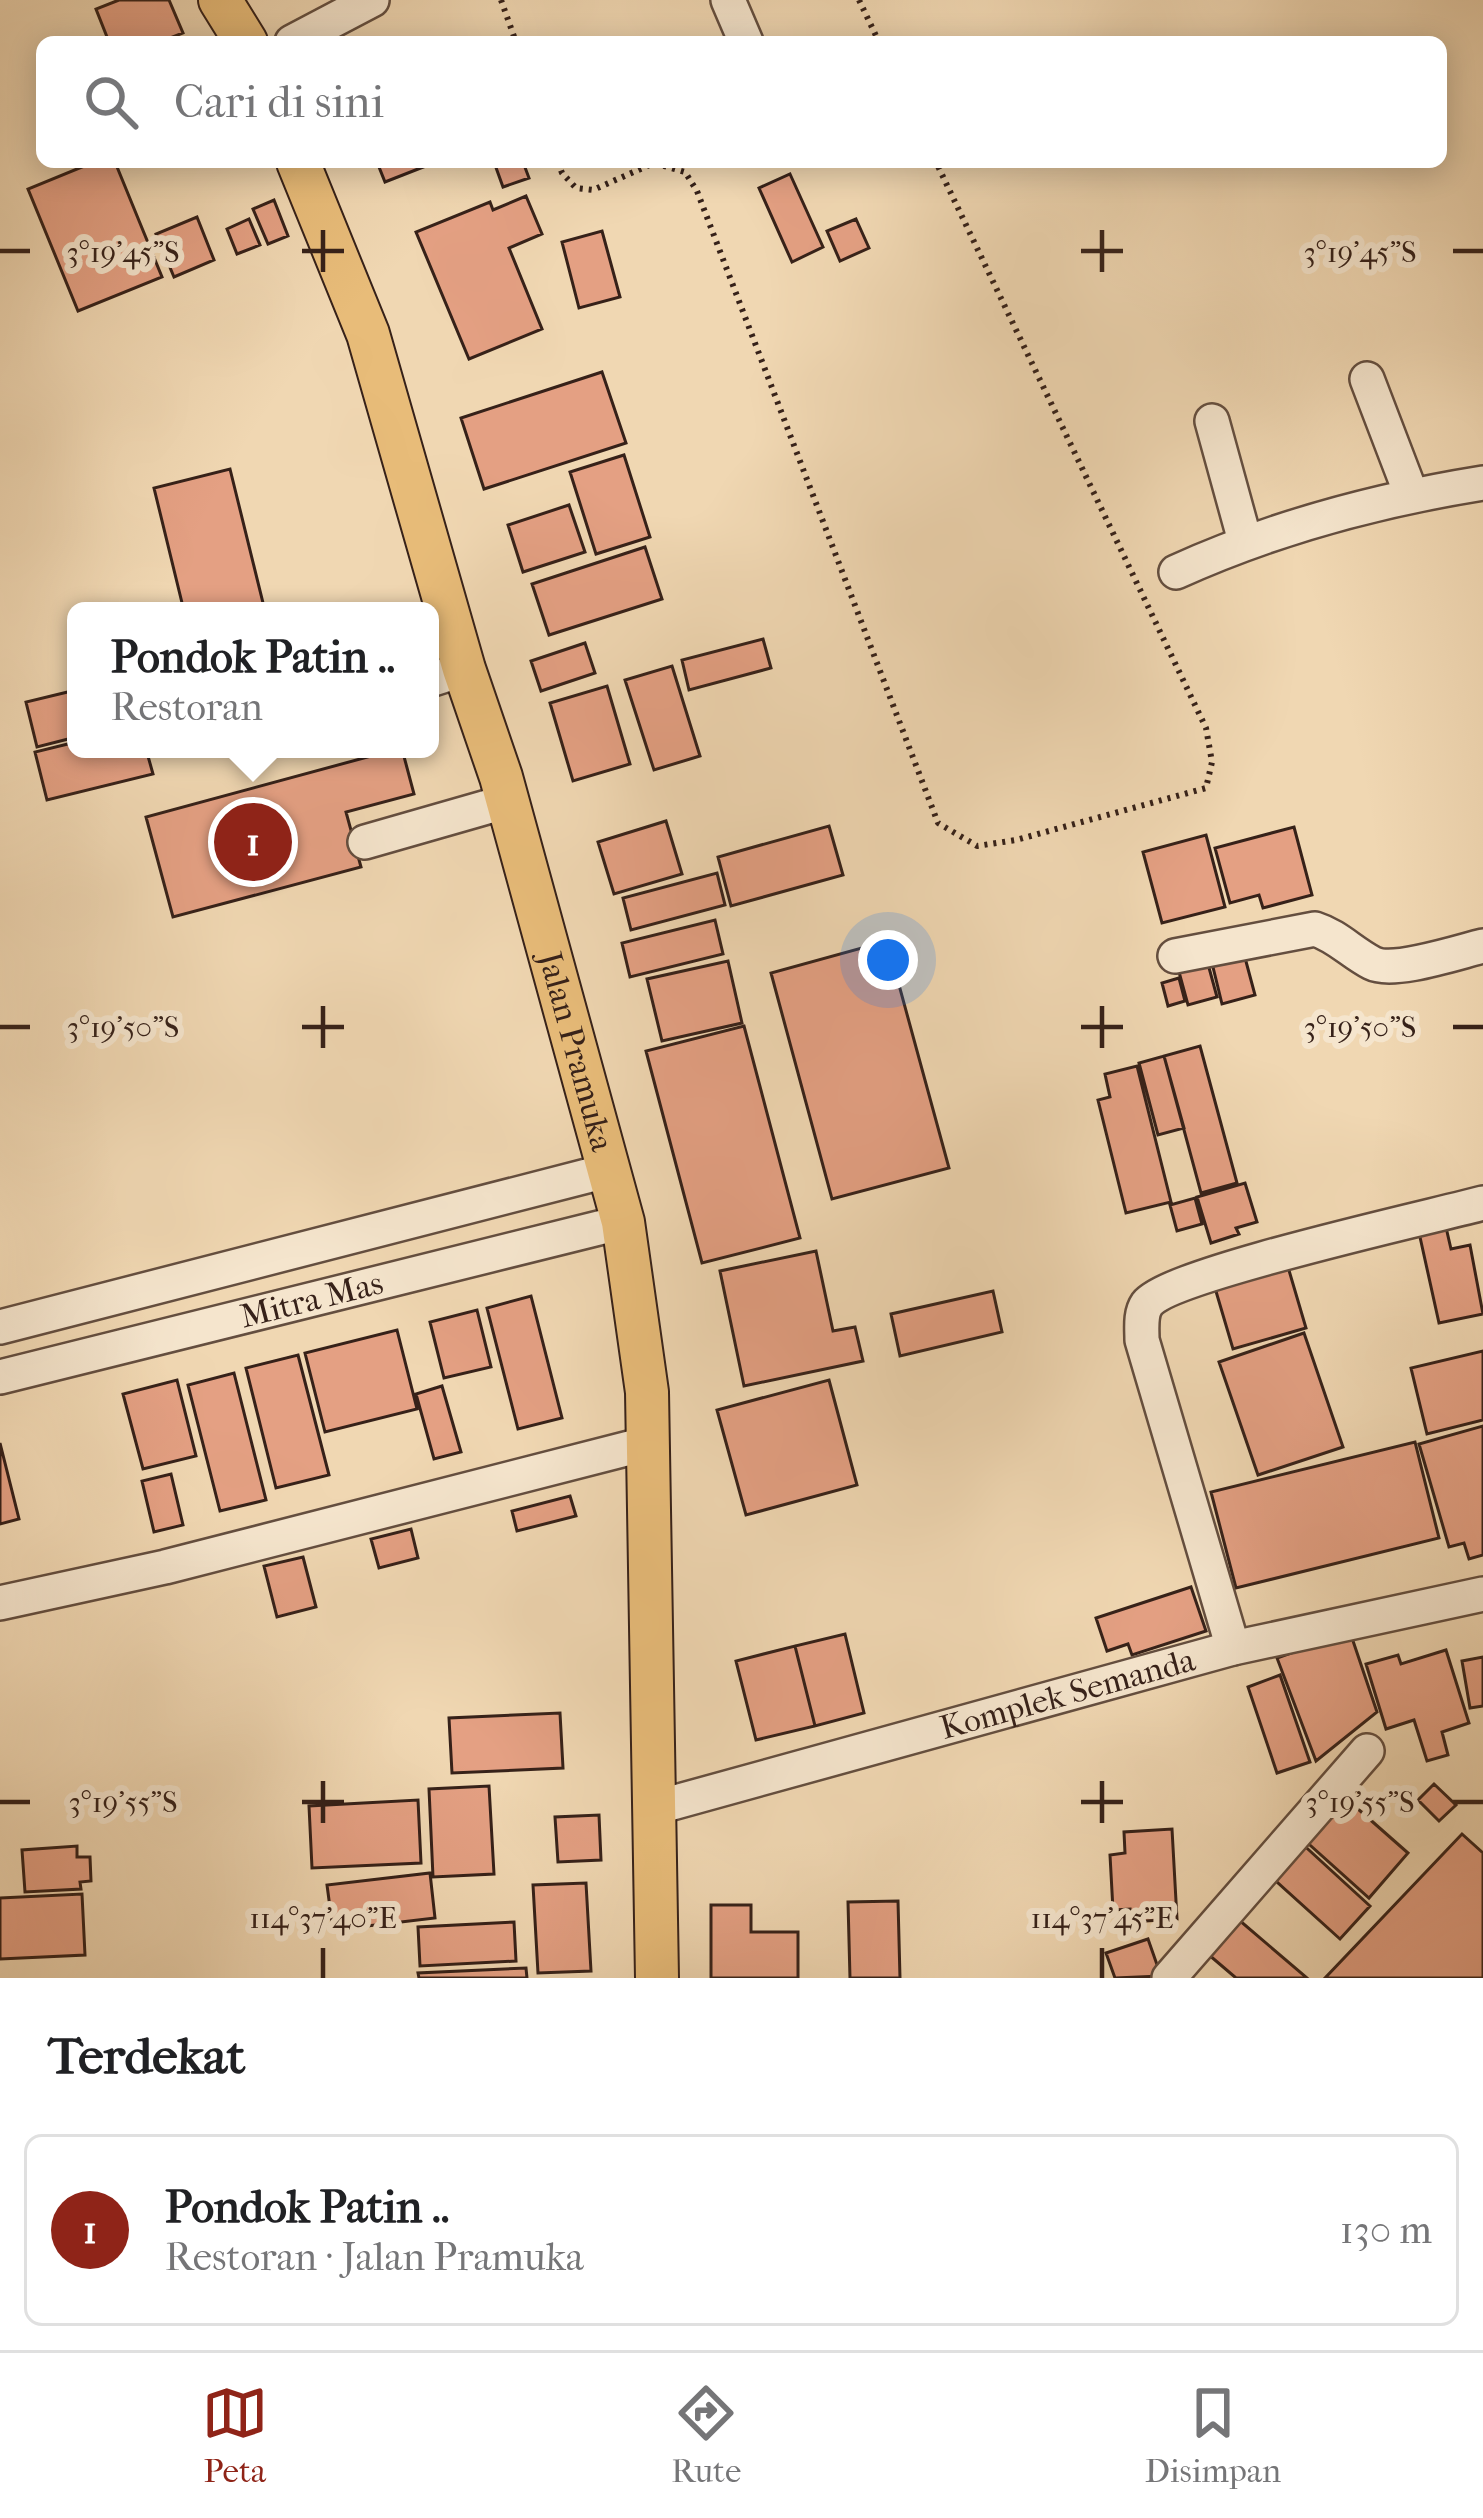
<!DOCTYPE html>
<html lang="id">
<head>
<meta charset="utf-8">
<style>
  :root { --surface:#fff; --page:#f2f2f2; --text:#202124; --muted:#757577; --line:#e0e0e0; --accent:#8f2418 }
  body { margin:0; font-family:"IM FELL French Canon",serif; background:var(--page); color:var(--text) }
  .you { position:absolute; left:888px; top:960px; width:42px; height:42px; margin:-30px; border:9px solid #fff; border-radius:50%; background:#1a73e8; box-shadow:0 0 0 18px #1a73e833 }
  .badge { display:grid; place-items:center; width:78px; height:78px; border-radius:50%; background:var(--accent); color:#fff; font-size:39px; font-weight:700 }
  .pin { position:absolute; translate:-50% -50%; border:6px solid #fff; box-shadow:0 3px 12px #0006 }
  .popup { position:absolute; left:67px; top:602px; width:372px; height:156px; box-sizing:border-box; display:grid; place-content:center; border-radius:18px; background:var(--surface); filter:drop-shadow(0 3px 9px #0005); font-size:39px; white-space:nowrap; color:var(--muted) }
  .popup b { font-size:45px; color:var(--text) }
  .popup::after { content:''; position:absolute; left:50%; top:100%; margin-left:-24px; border:24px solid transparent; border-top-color:var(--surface) }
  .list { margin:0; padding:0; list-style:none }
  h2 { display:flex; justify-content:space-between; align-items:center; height:156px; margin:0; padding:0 48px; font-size:51px }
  h2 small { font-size:39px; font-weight:400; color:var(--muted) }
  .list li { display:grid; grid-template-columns:78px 1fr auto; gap:36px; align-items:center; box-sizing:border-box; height:192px; margin:0 24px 24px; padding:0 24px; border:3px solid var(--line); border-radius:18px }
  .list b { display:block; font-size:45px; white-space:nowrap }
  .list p { margin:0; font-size:39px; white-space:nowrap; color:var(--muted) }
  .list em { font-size:39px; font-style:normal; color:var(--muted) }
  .icon { flex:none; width:66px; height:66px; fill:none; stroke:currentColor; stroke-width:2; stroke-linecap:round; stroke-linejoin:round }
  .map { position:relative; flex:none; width:1483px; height:1978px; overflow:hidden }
  .search { position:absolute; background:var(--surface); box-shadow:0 6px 30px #0003; left:36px; right:36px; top:36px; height:132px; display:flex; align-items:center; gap:30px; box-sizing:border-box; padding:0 42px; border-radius:18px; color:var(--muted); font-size:45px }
  .sheet { height:372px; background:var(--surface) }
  nav { display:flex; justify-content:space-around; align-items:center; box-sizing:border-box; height:168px; border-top:3px solid var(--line); background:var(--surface); font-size:33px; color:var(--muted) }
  nav a { display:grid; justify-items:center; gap:6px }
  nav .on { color:var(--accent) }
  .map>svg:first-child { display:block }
  .building { fill:#e4a083; stroke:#362119; stroke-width:3 }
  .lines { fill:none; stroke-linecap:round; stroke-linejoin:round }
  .minor-casing { stroke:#644e3f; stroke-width:38 }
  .major-casing { stroke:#362119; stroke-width:46 }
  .path { stroke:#362119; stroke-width:6; stroke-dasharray:3 6; stroke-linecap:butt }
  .minor { stroke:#f5e5cd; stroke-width:33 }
  .major { stroke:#e8bc79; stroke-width:42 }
  .ticks { fill:none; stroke:#362119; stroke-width:4.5 }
  .labels { text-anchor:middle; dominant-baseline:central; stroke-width:12; stroke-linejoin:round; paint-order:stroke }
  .street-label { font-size:33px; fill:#362119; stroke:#f5e5cd }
  .ticks-label { font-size:30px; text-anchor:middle; fill:#362119; stroke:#f5e5cd; stroke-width:12; stroke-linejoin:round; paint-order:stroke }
</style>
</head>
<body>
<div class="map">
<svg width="1483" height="1978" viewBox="0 0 1483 1978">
  <rect width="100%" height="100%" fill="#f0d7b2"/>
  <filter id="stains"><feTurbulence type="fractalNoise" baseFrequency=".00167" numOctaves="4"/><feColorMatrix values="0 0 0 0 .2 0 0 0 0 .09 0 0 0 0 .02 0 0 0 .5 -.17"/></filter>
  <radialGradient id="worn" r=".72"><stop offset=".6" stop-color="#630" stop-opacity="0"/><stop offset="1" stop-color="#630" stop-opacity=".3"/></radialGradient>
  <path class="building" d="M119 0H169L183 33 160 42H109L96 9Z
    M94 162H115L162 277 78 311 28 189Z
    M377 162H436L385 182Z
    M494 162H523L529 178 503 187Z
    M790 174 823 247 792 262 759 188Z
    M526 196 542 234 509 248 542 329 469 359 416 232 490 202 493 210Z
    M274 200 288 236 268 244 253 209Z
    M197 217 214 260 174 277 156 234Z
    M249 219 260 245 237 254 227 229Z
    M856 219 869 248 840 261 827 231Z
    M602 231 620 297 579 308 562 242Z
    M602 372 626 443 484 489 461 418Z
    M624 455 650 537 596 554 570 472Z
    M230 469 265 611H184L154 488Z
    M569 505 585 552 523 572 508 525Z
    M645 547 662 599 549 635 532 584Z
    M763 639 771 668 689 690 682 660Z
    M585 643 595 673 541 691 531 661Z
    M672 666 700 756 654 770 625 680Z
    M607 686 630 764 573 781 550 703Z
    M76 690V737L37 747 26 702Z
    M76 742V749H146L153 774 47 800 35 752Z
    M397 749H402L414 794 346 812 361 867 173 917 146 817Z
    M666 821 682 874 614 894 598 842Z
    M829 826 843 875 731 906 718 857Z
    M1294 827 1312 895 1263 908 1259 895 1230 903 1215 848Z
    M1206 835 1225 907 1162 923 1143 852Z
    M717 873 725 905 631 930 623 898Z
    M715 920 723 954 630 977 622 943Z
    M887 941 949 1168 832 1199 771 973Z
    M1244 954 1255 995 1222 1004 1212 963Z
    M728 961 742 1023 662 1041 647 979Z
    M1208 964 1217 997 1188 1005 1179 972Z
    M1179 978 1185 1001 1168 1006 1162 983Z
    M744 1026 800 1238 702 1263 646 1051Z
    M1200 1046 1237 1183 1201 1193 1164 1056Z
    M1164 1056 1184 1128 1158 1135 1139 1063Z
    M1137 1066 1171 1202 1126 1213 1098 1100 1110 1097 1105 1074Z
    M1245 1183 1257 1222 1236 1228 1239 1234 1211 1243 1197 1197Z
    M1195 1198 1202 1224 1177 1231 1170 1205Z
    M1445 1223 1451 1249 1470 1245 1483 1314 1439 1323 1418 1228Z
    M816 1251 833 1331 855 1327 863 1361 744 1386 720 1271Z
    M1288 1267 1306 1328 1233 1349 1215 1288Z
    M993 1291 1002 1332 900 1356 891 1314Z
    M531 1296 562 1418 518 1429 487 1308Z
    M477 1310 491 1367 444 1378 430 1322Z
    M397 1330 417 1409 325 1432 305 1353Z
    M1304 1333 1343 1447 1258 1475 1219 1362Z
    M1483 1351V1420L1427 1434 1411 1368Z
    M298 1355 329 1475 276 1488 246 1368Z
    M234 1373 266 1500 220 1511 188 1385Z
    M177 1380 196 1456 143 1469 123 1394Z
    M829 1380 857 1485 746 1515 717 1410Z
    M442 1386 461 1452 434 1459 416 1394Z
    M1483 1426V1555L1469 1559 1464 1543 1449 1547 1419 1444Z
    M1415 1442 1439 1538 1236 1588 1211 1492Z
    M0 1443 19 1519 0 1524Z
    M171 1474 183 1525 154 1532 142 1481Z
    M570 1496 576 1516 517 1531 512 1511Z
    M411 1529 418 1558 379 1568 371 1539Z
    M303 1557 316 1607 277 1617 264 1566Z
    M1191 1587 1206 1631 1132 1655 1128 1644 1107 1651 1096 1618Z
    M1350 1632 1377 1712 1316 1761 1277 1658Z
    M845 1634 864 1713 815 1726 795 1646Z
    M795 1646 815 1726 756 1740 736 1661Z
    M1446 1650 1469 1723 1442 1732 1448 1755 1427 1761 1414 1720 1386 1729 1366 1664 1398 1655 1401 1664Z
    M1483 1657V1706L1470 1708 1462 1661Z
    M1280 1675 1310 1762 1277 1773 1248 1687Z
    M560 1713 563 1768 452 1773 449 1718Z
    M1434 1784 1456 1805 1439 1821 1418 1800Z
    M489 1786 494 1874 433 1877 429 1789Z
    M1341 1794 1408 1853 1369 1898 1301 1837Z
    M418 1800 421 1863 312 1868 309 1806Z
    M599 1815 601 1860 558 1862 555 1817Z
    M1172 1829 1177 1919 1130 1922V1909L1113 1910 1110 1855 1125 1853 1124 1832Z
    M1462 1834 1483 1853V1978H1325Z
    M1298 1840 1370 1906 1340 1939 1267 1873Z
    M77 1846V1857H90L91 1881 80 1882 81 1889 25 1892 22 1850Z
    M430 1873 435 1918 333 1930 327 1885Z
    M586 1883 591 1971 538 1973 533 1885Z
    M82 1894 85 1955 0 1959V1898Z
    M898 1901 900 1978H850L848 1902Z
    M711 1905H751V1932H798V1978H711Z
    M1232 1914 1307 1978H1236L1202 1949Z
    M514 1922 516 1961 420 1966 418 1927Z
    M1148 1939 1161 1976 1115 1978 1106 1953Z
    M526 1968 527 1978H419L418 1973Z"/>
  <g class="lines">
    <defs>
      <g id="minor">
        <path d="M728 0 746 42"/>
        <path d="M292 42 372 0"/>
        <path d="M1367 379 1411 494"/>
        <path d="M1212 421 1245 541"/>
        <path d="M1176 572C1273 528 1377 500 1483 483"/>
        <path d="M430 680 464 669"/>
        <path d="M365 842 508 801"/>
        <path d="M1175 956 1315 929C1337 936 1351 952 1372 963 1393 974 1458 952 1483 946"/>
        <path d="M0 1327 610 1170"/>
        <path id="s1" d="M0 1377 623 1222"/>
        <path d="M0 1603 165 1567 649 1443"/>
        <path d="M1233 1648 1142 1340C1142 1328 1140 1314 1147 1304 1170 1274 1431 1217 1483 1203"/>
        <path id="s2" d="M654 1808 1233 1648 1483 1594"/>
        <path d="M1169 1978 1367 1751"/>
      </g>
      <g id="major">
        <path d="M220 0 246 42"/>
        <path id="s3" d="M298 162 368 334 464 669 501 777 623 1222 647 1392 657 1978"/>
      </g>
    </defs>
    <use href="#minor" class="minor-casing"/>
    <use href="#major" class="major-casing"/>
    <path class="path" d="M501 0 516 42
      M859 0 879 42
      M558 162 562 173 576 188 593 190 654 163 685 172 697 191 938 823 977 846 1016 840 1206 788 1212 762 1206 728 936 162"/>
    <use href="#minor" class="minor"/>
    <use href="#major" class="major"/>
  </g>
  <path class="ticks" d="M323 230V272M1102 230V272M0 251H30M302 251H344M1081 251H1123M1453 251H1483M323 1006V1048M1102 1006V1048M0 1027H30M302 1027H344M1081 1027H1123M1453 1027H1483M323 1781V1823M1102 1781V1823M0 1802H30M302 1802H344M1081 1802H1123M1453 1802H1483M323 1948V1978M1102 1948V1978"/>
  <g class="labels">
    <g class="street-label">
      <text stroke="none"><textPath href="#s3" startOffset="933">Jalan Pramuka</textPath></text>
      <text stroke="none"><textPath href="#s1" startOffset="321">Mitra Mas</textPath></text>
      <text stroke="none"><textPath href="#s2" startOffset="429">Komplek Semanda</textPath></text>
    </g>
  </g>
  <g class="ticks-label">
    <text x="123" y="262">3°19'45"S</text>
    <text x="1360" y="262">3°19'45"S</text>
    <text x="123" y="1037">3°19'50"S</text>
    <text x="1360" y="1037">3°19'50"S</text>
    <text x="123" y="1812">3°19'55"S</text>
    <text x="1360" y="1812">3°19'55"S</text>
    <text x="323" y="1928">114°37'40"E</text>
    <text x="1102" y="1928">114°37'45"E</text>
  </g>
  <rect width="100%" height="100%" filter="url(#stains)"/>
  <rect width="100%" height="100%" fill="url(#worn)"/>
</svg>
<div class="you"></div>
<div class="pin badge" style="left:253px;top:842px">1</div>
<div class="popup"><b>Pondok Patin ..</b>Restoran</div>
<div class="search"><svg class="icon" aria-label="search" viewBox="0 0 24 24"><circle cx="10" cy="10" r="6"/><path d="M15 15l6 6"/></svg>Cari di sini</div>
</div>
<section class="sheet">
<h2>Terdekat<small></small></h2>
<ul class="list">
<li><span class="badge">1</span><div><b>Pondok Patin ..</b><p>Restoran · Jalan Pramuka</p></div><em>130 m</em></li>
</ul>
</section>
<nav>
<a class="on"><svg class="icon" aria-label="map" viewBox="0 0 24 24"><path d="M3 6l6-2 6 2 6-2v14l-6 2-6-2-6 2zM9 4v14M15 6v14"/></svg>Peta</a>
<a><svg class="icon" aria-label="directions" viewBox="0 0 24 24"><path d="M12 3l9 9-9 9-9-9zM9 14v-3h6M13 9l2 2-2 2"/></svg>Rute</a>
<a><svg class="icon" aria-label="saved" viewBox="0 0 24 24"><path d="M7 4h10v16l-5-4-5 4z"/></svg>Disimpan</a>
</nav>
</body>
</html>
